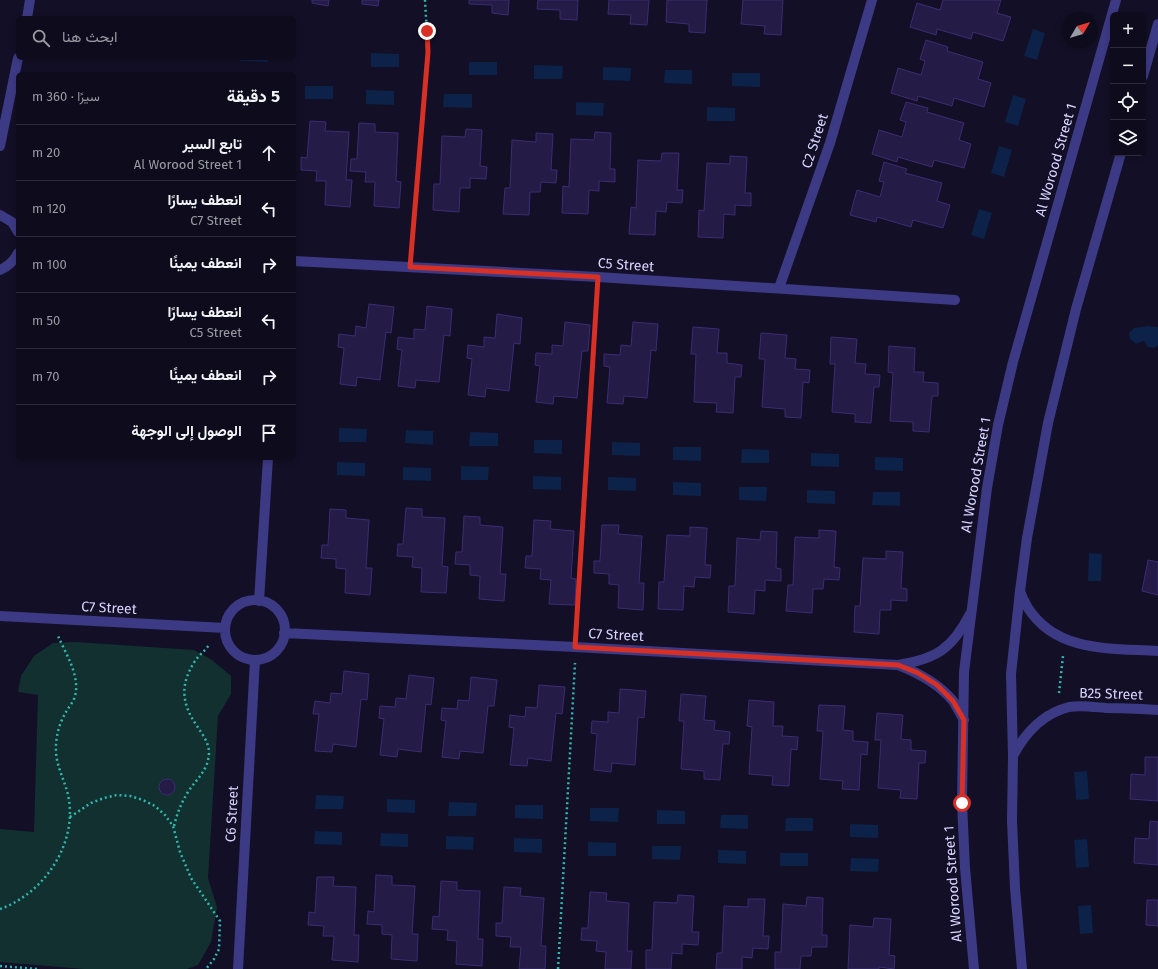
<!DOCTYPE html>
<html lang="ar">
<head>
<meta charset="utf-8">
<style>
  :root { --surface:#0e0b1c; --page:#171425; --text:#f1f3f6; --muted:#9b9ba3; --line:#2e2b3b }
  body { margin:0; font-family:"Fira Sans",Vazirmatn,sans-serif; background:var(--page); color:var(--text); direction:rtl }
  .controls { position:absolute; right:12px; top:12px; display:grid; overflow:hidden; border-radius:6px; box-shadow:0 2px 6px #0003 }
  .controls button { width:36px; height:36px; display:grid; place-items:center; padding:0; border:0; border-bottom:1px solid var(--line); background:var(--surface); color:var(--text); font:20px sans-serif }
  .compass { position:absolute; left:1062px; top:12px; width:36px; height:36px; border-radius:50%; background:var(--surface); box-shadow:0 2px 6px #0003; rotate:52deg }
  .stop { position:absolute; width:12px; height:12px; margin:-9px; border:3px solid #d93025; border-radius:50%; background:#fff }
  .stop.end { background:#d93025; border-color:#fff; box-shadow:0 1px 4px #0008 }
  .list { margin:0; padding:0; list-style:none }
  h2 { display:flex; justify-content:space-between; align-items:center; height:52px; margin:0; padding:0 16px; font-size:17px }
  h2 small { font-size:13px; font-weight:400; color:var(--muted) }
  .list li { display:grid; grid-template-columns:26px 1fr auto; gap:12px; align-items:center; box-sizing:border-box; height:56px; padding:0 16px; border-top:1px solid var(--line) }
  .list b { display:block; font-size:15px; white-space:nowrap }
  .list p { margin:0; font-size:13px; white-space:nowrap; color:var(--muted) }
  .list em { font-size:13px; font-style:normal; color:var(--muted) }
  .icon { flex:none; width:22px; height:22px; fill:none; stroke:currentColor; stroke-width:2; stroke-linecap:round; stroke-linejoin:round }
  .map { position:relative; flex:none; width:1158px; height:969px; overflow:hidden; direction:ltr }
  .search { position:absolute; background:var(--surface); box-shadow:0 2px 6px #0003; left:16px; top:16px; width:280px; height:44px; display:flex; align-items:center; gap:10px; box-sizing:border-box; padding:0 14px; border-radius:6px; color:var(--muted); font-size:15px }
  .panel { position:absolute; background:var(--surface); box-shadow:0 2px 6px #0003; left:16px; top:72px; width:280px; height:388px; border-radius:6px; direction:rtl }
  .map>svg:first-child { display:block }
  .green { fill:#12302f }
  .water { fill:#0c2248 }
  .building { fill:#241b47; stroke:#3b2d73 }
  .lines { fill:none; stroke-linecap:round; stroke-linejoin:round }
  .path { stroke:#2fb8b0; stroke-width:2.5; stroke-dasharray:2 3; stroke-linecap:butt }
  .minor { stroke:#3d3a85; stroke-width:10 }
  .tertiary { stroke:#3d3a85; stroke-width:10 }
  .route { stroke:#d93025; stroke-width:5 }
  .labels { text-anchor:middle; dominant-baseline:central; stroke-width:3.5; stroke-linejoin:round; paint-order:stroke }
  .street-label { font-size:14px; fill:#d9d4ff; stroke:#130f26 }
</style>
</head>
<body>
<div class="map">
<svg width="1158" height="969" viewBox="0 0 1158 969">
  <rect width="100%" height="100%" fill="#130f26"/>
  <path class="green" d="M76 642 194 650 212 660 231 676V694L218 716 208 878 217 907 211 942 198 965 187 969H84L0 962V829L34 832 38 695 18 692 21 676 34 656 53 643Z"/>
  <path class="water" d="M1033 29 1045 33 1037 60 1024 56Z
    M371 53 399 54V67H371Z
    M240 58H268V62L240 61Z
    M469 62H497V75H469Z
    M534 65 563 66 562 79H534Z
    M603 67 631 68 630 81 603 80Z
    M665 70H692V84L664 83Z
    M732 73H760V87L732 86Z
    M305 86H333V99H305Z
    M366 90 394 91V105L366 104Z
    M444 94H472V108L443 107Z
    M1013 95 1026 99 1018 126 1005 122Z
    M576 102 604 103 603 116 576 115Z
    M707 107 735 108V121H707Z
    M999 146 1012 150 1004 177 991 173Z
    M979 209 992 213 984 239 971 235Z
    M1148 326 1158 327V345L1154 348 1148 347 1144 341 1136 344 1130 339 1129 333 1134 328Z
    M339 428 367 429 366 442H339Z
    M406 430 433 431V445L405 443Z
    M470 432 498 433V446H469Z
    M534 440H562V454L534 453Z
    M612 442 640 443V456L612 455Z
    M673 447H701V461L673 460Z
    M742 449 769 450V463H741Z
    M811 453 839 454V467L811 466Z
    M875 457 903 458V471L875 470Z
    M337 462 365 463V476L337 475Z
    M461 466 489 467 488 480H461Z
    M403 467 431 468V481L403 480Z
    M533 476 561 477V490L533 489Z
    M608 477 636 478V491L608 490Z
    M673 482 701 483V496L673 495Z
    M739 487H767L766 501 739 500Z
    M807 490 835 491V504L807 503Z
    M873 492H900V506L872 505Z
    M1089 553 1102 554 1101 581H1088Z
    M1087 771 1089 799 1076 800 1074 772Z
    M316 795 344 796 343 809H315Z
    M387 799 415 800V813L387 812Z
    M449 802 477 803 476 816H448Z
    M515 805H543V819L515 818Z
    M590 808H619L618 822 590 821Z
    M657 810 685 811V824H657Z
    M721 815H748V829L720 828Z
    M786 818H813V831H785Z
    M850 824 878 825V838L850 837Z
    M315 831 342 832V845L314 844Z
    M381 833 408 834V847L380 846Z
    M446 836 474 837 473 850 446 849Z
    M514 838 542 839V853L514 852Z
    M1087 839 1089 867 1076 868 1074 840Z
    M588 842 616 843V856H588Z
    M652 846H681L680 860 652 859Z
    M718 850 746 851V864L718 863Z
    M780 853H808V866H780Z
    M851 858 879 859 878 872 850 871Z
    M1091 905 1093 933 1080 934 1078 906Z"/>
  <path class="building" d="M312 0H329L328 6 312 3Z
    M362 0H379L378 6 362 4Z
    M469 0H509L508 15 492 13V5L469 4Z
    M538 0H578L577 20 560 19V10L537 9Z
    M609 0H649L647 25 630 24 631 15 608 14Z
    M667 0H707L705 33 689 32V24L666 22Z
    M743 0H783L781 35 764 34 765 26 741 24Z
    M943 0H1001L997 13 1011 17 1003 41 973 32 971 39 937 29 936 35 910 27 917 3 940 10Z
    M926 40 948 47 947 51 983 62 978 79 991 83 984 107 954 98 952 106 918 96 917 101 891 93 898 68 921 75 925 61 920 59Z
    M906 102 928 108 927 112 964 123 959 140 971 144 964 168 934 160 932 167 898 157 897 162 872 154 879 130 902 137 906 122 900 120Z
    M310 121 326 122 325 131 349 132 346 180H352L350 207 325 205 326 181H316L317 171 301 170V157L307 158Z
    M359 123 375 124V132L398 133 396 181 401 182 399 208 374 206 375 182H365L366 172 350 171 351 159H357Z
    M466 129 482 130 480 166 487 167 486 179 470 178V188H460L459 212 433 210 434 184H440L442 136 465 137Z
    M595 132 611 133 610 169H615V182L599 181V191L589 190 588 214 562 213 563 186 569 187 571 139 594 140Z
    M536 133 553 134 551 170H557L556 183 541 182 540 192H530L529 215 503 214 505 188H510L512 140 536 142Z
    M662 153H679L677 190H683L682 203 667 202 666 212 656 211 655 235 629 234 631 207 636 208 638 160 661 161Z
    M730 156 747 157 745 193H751V206L735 205V215L724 214 723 238 698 237 699 210 704 211 707 163 730 164Z
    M884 162 907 169 905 173 942 183 937 201 950 205 943 228 913 220 911 227 877 217 876 222 850 215 857 190 880 197 884 182 879 181Z
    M369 304 394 307 391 333 386 332 380 380 357 377 356 386 340 384 344 348 338 347 339 334 355 336 356 326 366 328Z
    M427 306 452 309 450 336 444 335 439 382 416 380 415 388 398 386 402 350 397 349 398 337 414 339V329L425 330Z
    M497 314 522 318 520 344 514 343 509 391 486 388 485 397 468 395 472 359 467 358 468 345 484 347V337L495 338Z
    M565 322 590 325 588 351H582L577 398 554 396 553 404 536 402 540 366 535 365 536 353 552 354V345L563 346Z
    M633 322 658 324 656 351 651 350 647 398 624 396 623 404 607 403 610 367 604 366V354L620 355 621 345 631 346Z
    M693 327 719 329 717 353H727V363L742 365 741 377H735L733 413 716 412 717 403 694 402 696 354H691Z
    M761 333 787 335 785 358 796 359 795 369 810 370 809 383 803 382 801 418 785 417V409L762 407 765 359H759Z
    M831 337 857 339 855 363 866 364 865 374 880 375 879 387H874L871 423 855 422V414L832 412 835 364H830Z
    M889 346 915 348 914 372H924L923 382 938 383V396H932L929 432 913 431V422L890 421 893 373 888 372Z
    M406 508 422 509V517L445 518 442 566 448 567 446 593 421 592 422 568 412 567 413 557 397 556 398 544H403Z
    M330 509 346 510V518L369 520 366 568H372L370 595 345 593 346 569 336 568V559L321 558 322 545H328Z
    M464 516 480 517V525L503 527 500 574H506L504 601 479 599 480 576 470 575V565L455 564 456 552H462Z
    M534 520 551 521 550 529 574 531 571 578 576 579 575 605 549 604 551 580 540 579 541 569 525 568 526 556H532Z
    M602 525H619L618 534 642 536 639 583H644L643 610 618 608 619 585 609 584V574L594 573V561H600Z
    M690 527 707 528 705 565H711L710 578 695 577 694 587 684 586 683 610 658 609 659 582H664L667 535 690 536Z
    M819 530 836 531 834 567 840 568 839 580 824 579 823 589H813L812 613 786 611 788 585H793L795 537 819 538Z
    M761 531 777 532 776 568 781 569V581L765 580V591L755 590 754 614 728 612 729 586H735L737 538 760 540Z
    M886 551 903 552 901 588 907 589V601L891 600V610H880L879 634 854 632 855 606H860L863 558 886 559Z
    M1148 560 1158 562V595L1142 591Z
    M344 671 369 674 367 700 361 699 356 747 333 744 332 752 315 751 319 714H313L315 701 330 703 331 693 342 694Z
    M409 675 434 678 431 705 426 704 421 752 398 749 397 757 380 755 384 719 379 718 380 706 395 707 396 698 406 699Z
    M471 677 497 680 494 706H488L483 753 460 751 459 759 442 757 446 721 441 720 442 708 457 709 458 700 469 701Z
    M539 685 565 687 562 714 556 713 551 761 528 758 527 766 510 765 514 728 509 727 510 715 525 717 526 707 537 708Z
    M620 689 646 691 644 718 638 717 635 765 612 763 611 772 594 770 597 734 591 733 592 721 608 722V712L619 713Z
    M681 694 706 696 704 720 715 721 714 730 730 732 729 744H723L720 780 704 779V771L681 769 684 721H679Z
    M749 700 774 702 773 726H783L782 736 798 737 797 750 791 749 789 786 772 785 773 776 749 774 752 727 747 726Z
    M819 705 845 706 843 730 853 731V741L868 742 867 755 861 754 859 790 842 789 843 781 820 779 823 731H817Z
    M877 713 903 715 901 739 911 740V750L926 751 925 763H919L917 799 900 798 901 790 878 788 881 740H875Z
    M1145 757H1158V801L1130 799 1131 774 1145 775Z
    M159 787a8 8 0 1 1 16 0a8 8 0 1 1-16 0Z
    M1150 821 1158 822V865L1134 863 1135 838 1149 839Z
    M376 875 392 876V885L415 886 412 934H418L417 961 391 959 392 935 382 934V925L367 924 368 911 374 912Z
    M317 877H334L333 886 356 887 354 935H359L358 962 332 960 334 936H323L324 926 308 925 309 912 315 913Z
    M441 881 457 882V890L480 891 478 939H483L482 966 456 964 457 941 447 940 448 930 432 929 433 916 439 917Z
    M504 887 521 888 520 896 544 898 541 946H546L545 969H519L521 947H510L511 937 496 936V923H502Z
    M590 892 607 893 606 901 629 903 627 951H632L631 969H605L606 952 596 951 597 941 581 940 582 928H588Z
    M678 895 694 896 692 932H699L698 945 682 944V954L672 953 671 969H646V950H652L654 902 677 903Z
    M807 897 823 898 822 935H827V947H812L811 956H801L800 969H775V952H781L783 904 806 906Z
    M748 899H765L763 936H769L768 949 753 948 752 958 742 957V969H716L717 953H722L724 906 748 907Z
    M1147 900H1158V926L1146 925Z
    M874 918 891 919 889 955 895 956 894 969 879 967V969H848L850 925 873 927Z"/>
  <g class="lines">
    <path class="path" d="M412 251 428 52 425 0
      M576 630 597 294
      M1059 693 1063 656
      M70 817 91 803 104 798 117 795 130 796 143 800 155 806 165 815 173 826 180 852 191 878 220 921 219 949 214 959 206 969
      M174 826C177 814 181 803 188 792 197 778 208 771 209 753 209 742 202 734 197 726 181 703 180 684 195 661 199 655 205 651 209 645
      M0 909C43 894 76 846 69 800 66 781 55 766 56 747 56 735 60 722 66 712 68 708 72 704 74 699 82 679 66 654 58 636
      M0 966 37 969
      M558 969 575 663"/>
    <path class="minor" d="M27 18 30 0
      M0 146 18 58
      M0 215 12 222 18 232
      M294 261 598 277 955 300
      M0 270C9 266 14 261 18 253
      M779 288 830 143 872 0
      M1020 591C1022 597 1025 603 1028 608 1057 653 1111 648 1158 651
      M225 630a30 30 0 1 1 60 0a30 30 0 1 1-60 0Z
      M259 601 268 458
      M0 616 225 628
      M284 633 575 647 898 665C936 659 952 649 970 614
      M898 665C919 673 938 683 953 701 957 707 960 714 964 720
      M1013 756C1025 733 1042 714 1069 707 1080 705 1094 707 1106 708 1123 708 1141 709 1158 710
      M238 969 255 660"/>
    <path class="tertiary" d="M1143 76 1158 24
      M974 969 965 868 962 803 964 672 987 488 998 425 1013 362 1116 0
      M1022 969 1015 888 1012 821 1013 756 1011 674 1020 591 1027 538 1048 423 1076 309 1121 153"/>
  </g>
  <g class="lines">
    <path class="route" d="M427 31 428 52 410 267 598 277 575 647 898 665 918 673 937 685 953 701 964 720 962 803"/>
  </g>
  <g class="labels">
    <g class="street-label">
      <text transform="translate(815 141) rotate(-72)">C2 Street</text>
      <text transform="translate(1056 160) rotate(-74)">Al Worood Street 1</text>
      <text transform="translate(626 265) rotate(4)">C5 Street</text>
      <text transform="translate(976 475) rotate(-80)">Al Worood Street 1</text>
      <text transform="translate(109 608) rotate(3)">C7 Street</text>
      <text transform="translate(616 635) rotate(3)">C7 Street</text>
      <text transform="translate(1111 694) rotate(2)">B25 Street</text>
      <text transform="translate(232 814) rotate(-87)">C6 Street</text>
      <text transform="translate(953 884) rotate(-94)">Al Worood Street 1</text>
    </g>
  </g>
</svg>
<div class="controls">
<button>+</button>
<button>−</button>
<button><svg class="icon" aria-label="locate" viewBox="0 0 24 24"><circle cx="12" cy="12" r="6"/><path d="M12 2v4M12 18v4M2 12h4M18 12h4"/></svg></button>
<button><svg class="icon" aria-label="layers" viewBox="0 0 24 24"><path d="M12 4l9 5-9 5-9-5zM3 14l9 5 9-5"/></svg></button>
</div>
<svg class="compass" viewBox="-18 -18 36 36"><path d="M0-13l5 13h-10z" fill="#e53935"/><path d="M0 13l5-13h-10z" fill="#9b9ba3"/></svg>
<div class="stop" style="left:962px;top:803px"></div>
<div class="stop end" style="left:427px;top:31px"></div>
<div class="search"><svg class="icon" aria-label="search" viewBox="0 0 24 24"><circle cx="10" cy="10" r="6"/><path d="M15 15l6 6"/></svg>ابحث هنا</div>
<section class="panel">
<h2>5 دقيقة<small>سيرًا · 360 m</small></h2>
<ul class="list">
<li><svg class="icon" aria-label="ahead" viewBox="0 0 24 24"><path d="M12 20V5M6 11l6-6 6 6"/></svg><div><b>تابع السير</b><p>Al Worood Street 1</p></div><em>20 m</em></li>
<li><svg class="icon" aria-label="left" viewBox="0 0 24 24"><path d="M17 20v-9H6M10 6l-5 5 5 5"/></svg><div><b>انعطف يسارًا</b><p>C7 Street</p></div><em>120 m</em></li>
<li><svg class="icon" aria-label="right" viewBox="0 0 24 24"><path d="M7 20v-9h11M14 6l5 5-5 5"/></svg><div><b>انعطف يمينًا</b></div><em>100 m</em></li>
<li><svg class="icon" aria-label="left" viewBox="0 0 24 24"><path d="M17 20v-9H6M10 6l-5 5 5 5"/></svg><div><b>انعطف يسارًا</b><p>C5 Street</p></div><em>50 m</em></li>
<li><svg class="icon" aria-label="right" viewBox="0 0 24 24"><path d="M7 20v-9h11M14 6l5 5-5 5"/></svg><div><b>انعطف يمينًا</b></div><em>70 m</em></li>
<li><svg class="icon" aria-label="arrive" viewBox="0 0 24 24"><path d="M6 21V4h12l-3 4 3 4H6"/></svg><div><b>الوصول إلى الوجهة</b></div></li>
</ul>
</section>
</div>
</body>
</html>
